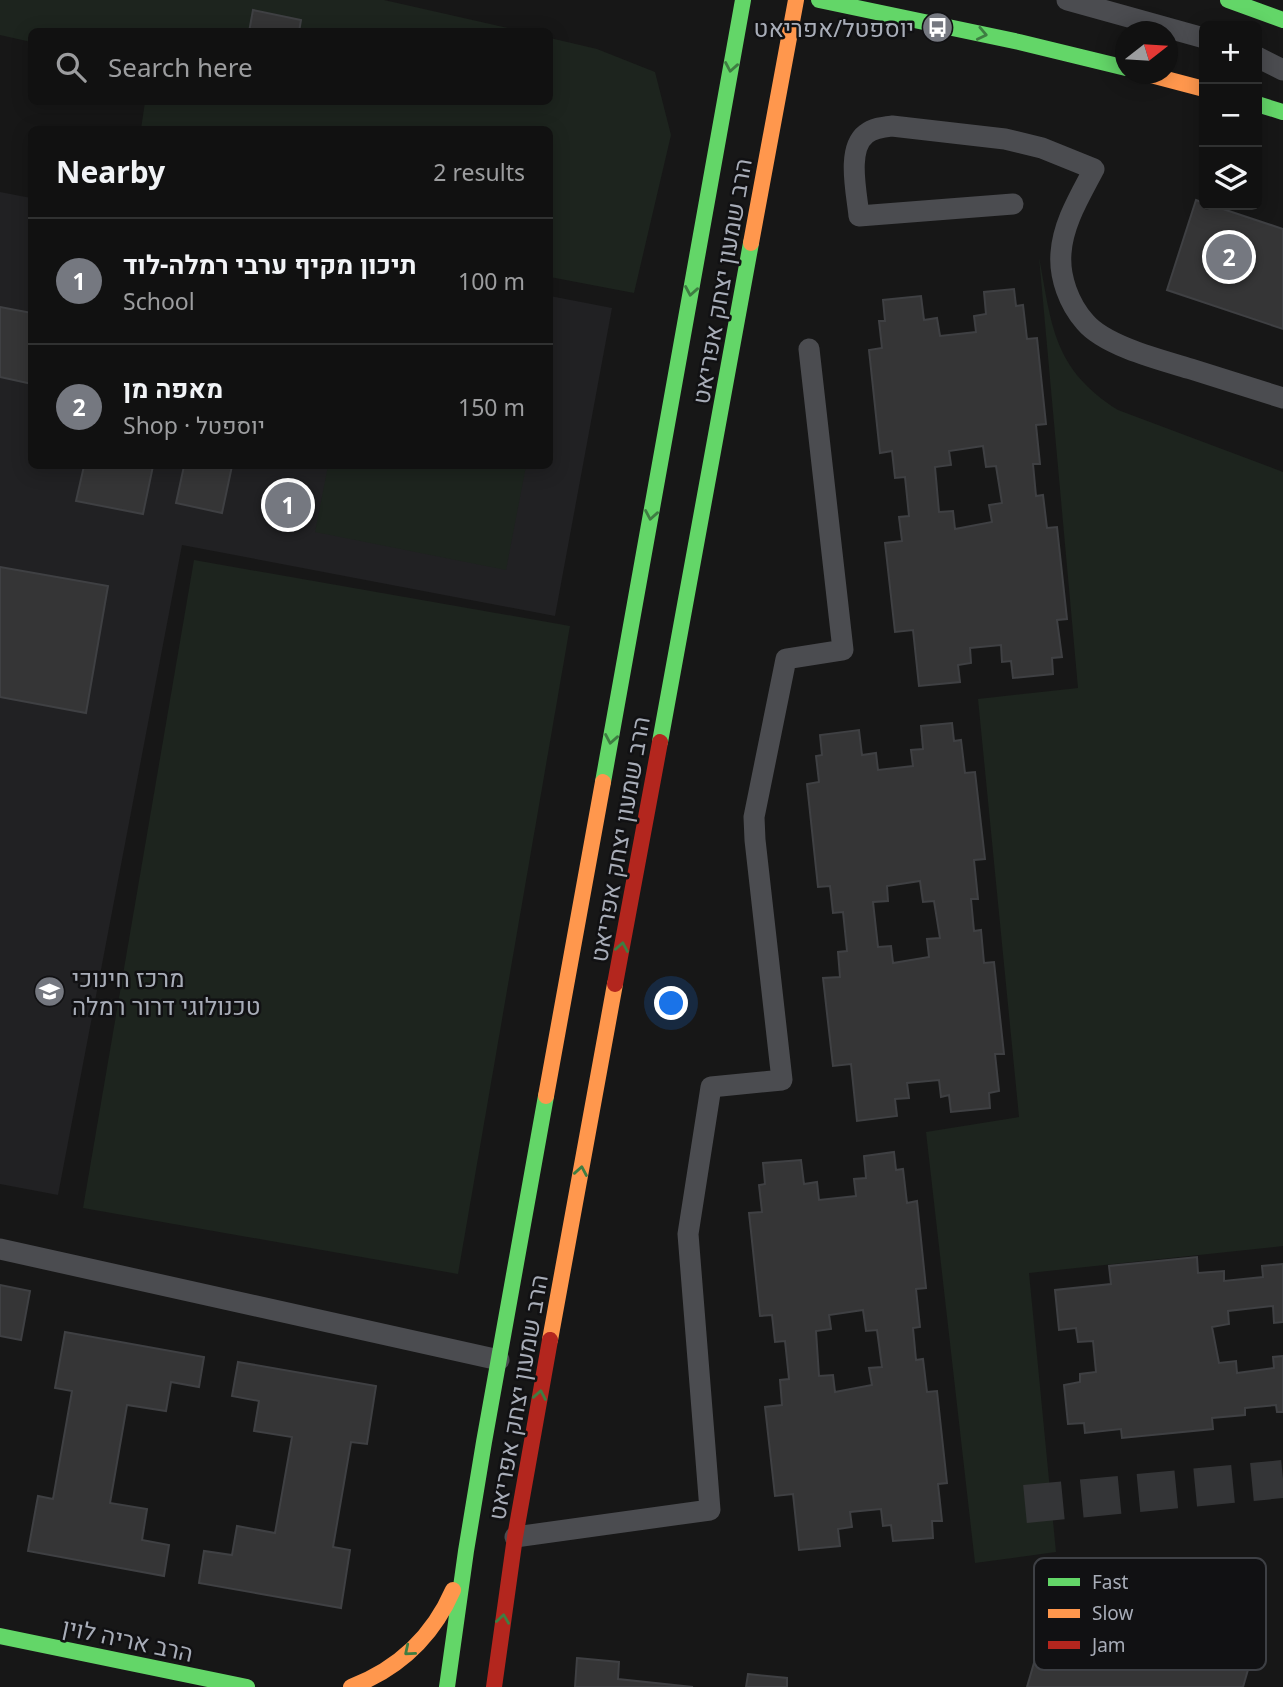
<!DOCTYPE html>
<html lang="en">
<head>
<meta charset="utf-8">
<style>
  :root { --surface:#111; --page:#1e1f1f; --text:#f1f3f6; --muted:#9c9d9f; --line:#303131; --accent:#757880 }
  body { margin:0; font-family:"Noto Sans",Heebo,sans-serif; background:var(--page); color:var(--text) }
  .controls { position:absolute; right:21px; top:21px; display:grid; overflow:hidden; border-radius:10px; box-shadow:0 4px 18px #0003 }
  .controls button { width:63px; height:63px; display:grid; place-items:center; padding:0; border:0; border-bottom:2px solid var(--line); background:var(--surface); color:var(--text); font:35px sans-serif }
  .compass { position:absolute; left:1115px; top:21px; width:63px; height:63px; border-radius:50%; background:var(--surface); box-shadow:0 4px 18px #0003; rotate:73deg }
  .you { position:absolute; left:672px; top:1004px; width:24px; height:24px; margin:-18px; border:5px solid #fff; border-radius:50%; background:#1a73e8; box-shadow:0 0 0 10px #1a73e833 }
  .badge { display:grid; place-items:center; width:46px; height:46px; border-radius:50%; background:var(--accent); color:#fff; font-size:23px; font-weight:700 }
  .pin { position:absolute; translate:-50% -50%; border:4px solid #fff; box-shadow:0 2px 7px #0006 }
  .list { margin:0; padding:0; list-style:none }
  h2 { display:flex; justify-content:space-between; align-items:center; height:91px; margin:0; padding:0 28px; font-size:30px }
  h2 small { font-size:23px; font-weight:400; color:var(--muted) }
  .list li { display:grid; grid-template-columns:46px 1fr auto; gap:21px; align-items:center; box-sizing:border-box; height:126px; padding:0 28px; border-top:2px solid var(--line) }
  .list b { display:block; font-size:26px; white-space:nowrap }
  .list p { margin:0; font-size:23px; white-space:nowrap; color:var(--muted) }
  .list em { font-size:23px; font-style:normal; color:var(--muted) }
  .icon { flex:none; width:38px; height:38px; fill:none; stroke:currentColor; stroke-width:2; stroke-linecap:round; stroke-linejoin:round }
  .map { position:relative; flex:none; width:1283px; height:1687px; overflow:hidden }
  .search { position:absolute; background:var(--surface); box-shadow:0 4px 18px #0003; left:28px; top:28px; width:525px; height:77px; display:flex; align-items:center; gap:18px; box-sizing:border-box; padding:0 24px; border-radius:10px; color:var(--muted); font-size:26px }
  .panel { position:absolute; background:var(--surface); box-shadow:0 4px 18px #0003; left:28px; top:126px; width:525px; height:343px; border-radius:10px }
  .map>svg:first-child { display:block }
  .built { fill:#212123 }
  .green { fill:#1d241e }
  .building { fill:#353536; stroke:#3f4043; stroke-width:2; fill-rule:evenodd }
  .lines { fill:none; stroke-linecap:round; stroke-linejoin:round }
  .street-tunnel { stroke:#343537; stroke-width:38; stroke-dasharray:38 19; stroke-linecap:butt }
  .lane { stroke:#4b4c50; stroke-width:21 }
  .fast { stroke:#63d668; stroke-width:16 }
  .slow { stroke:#ff974d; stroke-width:16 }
  .jam { stroke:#b3261e; stroke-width:16 }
  .oneway { stroke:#3e7d42 }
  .labels { text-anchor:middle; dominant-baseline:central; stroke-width:5; stroke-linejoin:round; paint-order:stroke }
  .poi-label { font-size:24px; fill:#a8adb8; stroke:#111113; text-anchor:end }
  .street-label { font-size:24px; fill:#a8adb8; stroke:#111113 }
  .key { fill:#111113; stroke:#3e4045; stroke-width:2 }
  .key-label { font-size:19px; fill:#a8adb8 }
</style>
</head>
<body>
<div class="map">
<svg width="1283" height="1687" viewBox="0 0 1283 1687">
  <rect width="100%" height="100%" fill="#171717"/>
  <path class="built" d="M0 192 31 198 32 466H550V296L612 308 555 616 182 545 58 1195 0 1184Z"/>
  <path class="green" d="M0 0H384L521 31 32 32 31 42 0 35Z
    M550 38 597 49 655 72 671 135 634 293 550 277V130L141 129 145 102H550Z
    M1039 257C1052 326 1053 369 1118 410L1283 472V1246L1029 1273 1056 1552 975 1563 926 1132 1019 1117 978 699 1078 688Z
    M328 466H526L506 570 315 532Z
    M194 560 570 626 458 1274 83 1208Z"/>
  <path class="building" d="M253 10 301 20 299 32H249Z
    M1196 200 1204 203V205H1211L1283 229V329L1167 290Z
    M1014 289 1016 306 1023 305 1027 339 1037 338 1046 424 1036 425 1040 464H1033L1036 496 1043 495 1047 528 1057 527 1067 619 1057 620 1062 657 1052 658 1053 674 1013 678 1011 661 1002 662 1001 645 970 648 971 663 958 665 960 682 919 686 913 630 895 632 885 543 902 541 899 517 909 516 905 477 895 478 892 451 880 453 869 350 882 348 879 321H885L883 300 921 296 924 320 937 318 940 336 976 332 974 316 986 314 984 292ZM983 446 986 467 996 466 1002 503 989 505 992 522 955 529 953 511 939 512 935 467 951 465 949 451Z
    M0 307 32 313V384L0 377Z
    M84 466H153L143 514 76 501Z
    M184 466H232L222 513 176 503Z
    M0 567 108 586 86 713 0 697Z
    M952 723 954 741 961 740 965 773 975 772 985 859 974 860 978 899H971L974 931 981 930 984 963 994 962 1004 1054H995L999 1091 989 1093 990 1108 951 1112 949 1095 941 1097 939 1080 907 1083 909 1098 895 1099 897 1116 857 1121 851 1064 833 1066 823 978 840 977 838 952 847 951 843 912 833 913 830 886 818 887 807 784 819 782 816 756 822 755 820 735 859 730 862 755 876 753 878 770 913 766 911 750 923 749 921 726ZM920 881 923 902 934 901 940 938 927 939 929 957 893 963 891 946 878 947 873 902 888 901 887 886Z
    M894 1152 896 1170 903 1169 907 1203 917 1201 926 1288 916 1289 920 1327 913 1328 916 1360 923 1359 927 1392 937 1391 947 1483 938 1484 942 1521H932L933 1538 893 1541 891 1525 883 1526 881 1509 850 1512 852 1527 838 1529 840 1546 799 1550 793 1494 775 1496 765 1407 782 1405 780 1380 789 1379 785 1341 775 1342 772 1315 760 1316 749 1213 762 1212 759 1185 765 1184 763 1163 801 1160 804 1184 817 1182 819 1200 856 1196 854 1179 866 1178 864 1156ZM863 1310 866 1331 877 1330 882 1367 869 1368 872 1385 835 1392 833 1375 819 1376 816 1331 831 1329 829 1315Z
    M1197 1257 1198 1273 1224 1271V1281L1263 1277 1262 1266 1283 1264V1322L1274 1323 1273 1306 1228 1311 1229 1324 1212 1327 1219 1363 1236 1361 1237 1373 1274 1368 1273 1357 1283 1356V1412H1277L1276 1405 1245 1408V1415L1212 1418 1213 1429 1122 1438 1121 1429 1085 1433 1084 1423 1068 1424 1064 1385 1080 1382V1374L1096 1372 1093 1341 1078 1342 1076 1328 1059 1330 1055 1290 1111 1284 1109 1266Z
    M0 1285 30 1291 21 1340 0 1336Z
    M65 1332 204 1357 199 1387 171 1382 166 1411 127 1405 110 1503 147 1509 142 1540 169 1545 164 1576 28 1551 38 1496 53 1499 72 1391 55 1388Z
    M238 1362 376 1386 367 1444 351 1442 333 1547 350 1550 341 1608 199 1583 204 1551 232 1555 237 1526 275 1533 292 1437 254 1431 259 1401 232 1396Z
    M1060 1573 1259 1632 1243 1687H1027Z
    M577 1658 619 1662 618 1679 693 1687H575Z
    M748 1674 787 1678V1687H746Z"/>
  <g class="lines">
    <path class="street-tunnel" d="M1025 1504 1283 1479"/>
    <path class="lane" d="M1067 0 1204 38
      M1257 57 1283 70
      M1013 204 859 216C857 194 846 149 866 134 873 128 883 127 892 126L1005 139 1042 148 1094 169C1080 196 1063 223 1061 253 1059 277 1069 304 1085 322 1105 346 1161 360 1191 369 1222 379 1252 388 1283 398
      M0 1249 499 1360
      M515 1537 710 1510 688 1234 711 1087 782 1080 755 840 754 817 786 659 843 650 809 349"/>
    <path class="fast" d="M819 0 1019 42 1126 68
      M1228 0 1283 20
      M1257 104 1283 112
      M660 742 751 243
      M603 782 743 0
      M0 1636 247 1687
      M447 1687 466 1551 484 1442 546 1096"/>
    <path class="slow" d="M1147 74 1204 89
      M751 243 796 0
      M546 1096 603 782
      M550 1340 615 984
      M351 1687C398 1669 433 1636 453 1590"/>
    <path class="jam" d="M615 984 660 742
      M494 1687 515 1537 550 1340"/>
  </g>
  <defs><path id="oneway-chevron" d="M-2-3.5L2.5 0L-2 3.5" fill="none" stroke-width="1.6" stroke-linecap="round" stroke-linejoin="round" transform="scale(1.75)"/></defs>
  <g class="oneway">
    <use href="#oneway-chevron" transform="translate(982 34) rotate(12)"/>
    <use href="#oneway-chevron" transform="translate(731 67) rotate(100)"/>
    <use href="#oneway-chevron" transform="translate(691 291) rotate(100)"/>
    <use href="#oneway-chevron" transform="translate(651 515) rotate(100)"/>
    <use href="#oneway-chevron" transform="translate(611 739) rotate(100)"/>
    <use href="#oneway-chevron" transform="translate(622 947) rotate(-80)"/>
    <use href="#oneway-chevron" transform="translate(581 1171) rotate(-80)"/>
    <use href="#oneway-chevron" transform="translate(540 1395) rotate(-80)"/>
    <use href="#oneway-chevron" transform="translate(503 1619) rotate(-82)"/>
    <use href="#oneway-chevron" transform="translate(409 1651) rotate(140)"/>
  </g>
  <defs>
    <symbol id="bus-disc" viewBox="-11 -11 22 22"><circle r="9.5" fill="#757880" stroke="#111113"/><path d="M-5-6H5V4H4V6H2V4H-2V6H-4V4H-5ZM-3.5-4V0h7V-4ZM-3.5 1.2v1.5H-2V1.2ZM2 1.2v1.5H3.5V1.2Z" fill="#fff"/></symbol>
    <symbol id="school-disc" viewBox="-11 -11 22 22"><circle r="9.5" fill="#757880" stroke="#111113"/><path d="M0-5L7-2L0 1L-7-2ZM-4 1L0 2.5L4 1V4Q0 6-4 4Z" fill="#fff"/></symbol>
  </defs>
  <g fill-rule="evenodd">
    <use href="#bus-disc" x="920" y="10" width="35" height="35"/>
    <use href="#school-disc" x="32" y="974" width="35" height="35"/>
  </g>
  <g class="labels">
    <g class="poi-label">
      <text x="914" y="27">יוספטל/אפריאט</text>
      <text x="72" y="977" text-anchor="start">מרכז חינוכי<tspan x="72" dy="28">טכנולוגי דרור רמלה</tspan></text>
    </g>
    <g class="street-label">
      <text transform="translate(721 281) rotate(-80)">הרב שמעון יצחק אפריאט</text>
      <text transform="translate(619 839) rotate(-80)">הרב שמעון יצחק אפריאט</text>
      <text transform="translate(517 1397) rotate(-80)">הרב שמעון יצחק אפריאט</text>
      <text transform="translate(128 1639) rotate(12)">הרב אריה לוין</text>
    </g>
  </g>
  <rect x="1034" y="1558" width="232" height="112" rx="10" class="key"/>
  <rect x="1048" y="1578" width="32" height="8" fill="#63d668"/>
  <rect x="1048" y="1609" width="32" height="9" fill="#ff974d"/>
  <rect x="1048" y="1641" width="32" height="8" fill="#b3261e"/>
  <g class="key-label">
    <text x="1092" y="1589">Fast</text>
    <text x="1092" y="1620">Slow</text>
    <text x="1092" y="1652">Jam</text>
  </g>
</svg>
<div class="controls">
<button>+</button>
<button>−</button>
<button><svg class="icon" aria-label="layers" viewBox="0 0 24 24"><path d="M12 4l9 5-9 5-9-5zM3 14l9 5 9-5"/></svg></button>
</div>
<svg class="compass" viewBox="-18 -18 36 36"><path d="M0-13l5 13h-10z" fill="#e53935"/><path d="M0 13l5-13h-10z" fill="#9c9d9f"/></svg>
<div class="you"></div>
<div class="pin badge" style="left:288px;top:505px">1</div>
<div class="pin badge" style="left:1229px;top:257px">2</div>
<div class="search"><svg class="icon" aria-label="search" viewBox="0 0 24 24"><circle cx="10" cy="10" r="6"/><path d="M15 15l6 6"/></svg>Search here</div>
<section class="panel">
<h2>Nearby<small>2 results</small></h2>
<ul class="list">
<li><span class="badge">1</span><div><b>תיכון מקיף ערבי רמלה-לוד</b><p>School</p></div><em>100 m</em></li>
<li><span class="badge">2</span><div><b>מאפה מן</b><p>Shop · יוספטל</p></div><em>150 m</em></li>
</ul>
</section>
</div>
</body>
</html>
